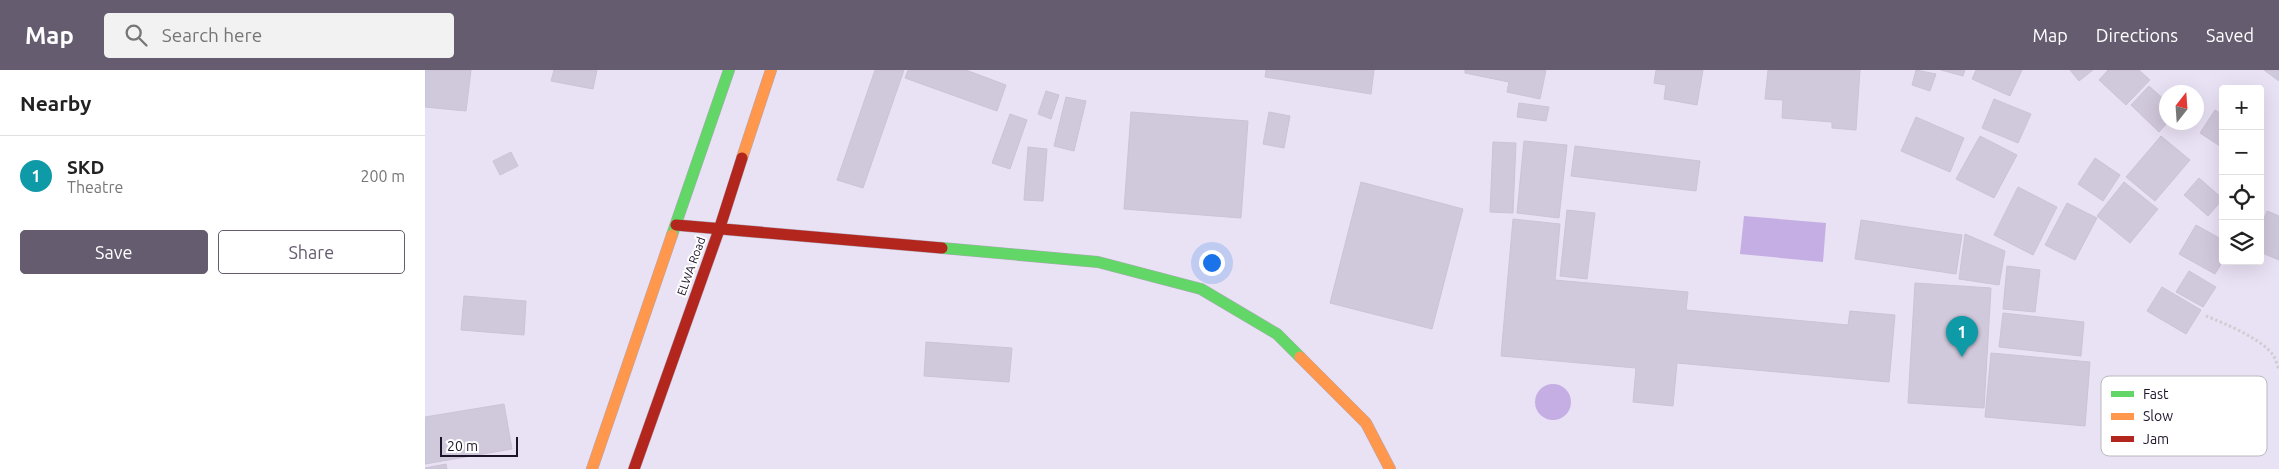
<!DOCTYPE html>
<html lang="en">
<head>
<meta charset="utf-8">
<style>
  :root { --surface:#fff; --page:#f2f2f2; --text:#222; --muted:#767676; --line:#e0e0e0; --accent:#655c70 }
  body { margin:0; font-family:Ubuntu,sans-serif; background:var(--page); color:var(--text) }
  .controls { position:absolute; right:15px; top:15px; display:grid; overflow:hidden; border-radius:5px; box-shadow:0 5px 20px #0002 }
  .controls button { width:45px; height:45px; display:grid; place-items:center; padding:0; border:0; border-bottom:1px solid var(--line); background:var(--surface); color:var(--text); font:25px sans-serif }
  .compass { position:absolute; left:1734px; top:15px; width:45px; height:45px; border-radius:50%; background:var(--surface); box-shadow:0 5px 20px #0002; rotate:17deg }
  .scale { position:absolute; left:15px; bottom:12px; width:78px; box-sizing:border-box; padding-left:5px; border:2px solid #1e1429; border-top:0; font-size:14px; line-height:18px; white-space:nowrap; color:#1e1429; -webkit-text-stroke:4px #fff; paint-order:stroke }
  .you { position:absolute; left:786px; top:192px; width:18px; height:18px; margin:-12px; border:4px solid #fff; border-radius:50%; background:#1a73e8; box-shadow:0 0 0 8px #1a73e833 }
  .badge { display:grid; place-items:center; width:32px; height:32px; border-radius:50%; background:var(--accent); color:#fff; font-size:16px; font-weight:700 }
  .pin { position:absolute; translate:-50% -41px; filter:drop-shadow(0 1px 2px #0008) }
  .pin::after { content:''; position:absolute; top:26px; width:18px; height:15px; background:inherit; clip-path:polygon(0 0,100% 0,50% 100%) }
  .list { margin:0; padding:0; list-style:none }
  h2 { display:flex; justify-content:space-between; align-items:center; height:65px; margin:0; padding:0 20px; font-size:21px }
  h2 small { font-size:16px; font-weight:400; color:var(--muted) }
  .list li { display:grid; grid-template-columns:32px 1fr auto; gap:15px; align-items:center; box-sizing:border-box; height:80px; padding:0 20px; border-top:1px solid var(--line) }
  .list b { display:block; font-size:19px; white-space:nowrap }
  .list p { margin:0; font-size:16px; white-space:nowrap; color:var(--muted) }
  .list em { font-size:16px; font-style:normal; color:var(--muted) }
  .actions { display:flex; gap:10px; padding:15px 20px }
  .actions a { flex:1; padding:11px 0; border:1px solid var(--accent); border-radius:5px; text-align:center; font-size:18px; color:var(--accent) }
  .actions .main { background:var(--accent); color:#fff }
  .icon { flex:none; width:28px; height:28px; fill:none; stroke:currentColor; stroke-width:2; stroke-linecap:round; stroke-linejoin:round }
  .map { position:relative; flex:none; width:1854px; height:399px; overflow:hidden }
  header { display:flex; align-items:center; gap:30px; box-sizing:border-box; height:70px; padding:0 25px; background:var(--accent); color:#fff }
  header strong { font-size:24px }
  nav { display:flex; gap:28px; margin-inline-start:auto; font-size:18px }
  .search { width:350px; height:45px; background:var(--page); display:flex; align-items:center; gap:12px; box-sizing:border-box; padding:0 18px; border-radius:5px; color:var(--muted); font-size:19px }
  main { display:flex }
  aside { flex:1; background:var(--surface) }
  .map>svg:first-child { display:block }
  .water { fill:#c5aee3 }
  .building { fill:#d0c8db; stroke:#cbc3d6 }
  .lines { fill:none; stroke-linecap:round; stroke-linejoin:round }
  .fast-casing { stroke:#b0a8ba; stroke-width:12 }
  .slow-casing { stroke:#b0a8ba; stroke-width:12 }
  .jam-casing { stroke:#b0a8ba; stroke-width:12 }
  .path { stroke:#d0cdd3; stroke-width:3; stroke-dasharray:2.5 2.5; stroke-linecap:butt }
  .fast { stroke:#63d668; stroke-width:11 }
  .slow { stroke:#ff974d; stroke-width:11 }
  .jam { stroke:#b3261e; stroke-width:11 }
  .labels { text-anchor:middle; dominant-baseline:central; stroke-width:4; stroke-linejoin:round; paint-order:stroke }
  .street-label { font-size:12px; fill:#1e1429; stroke:#fff }
  .key { fill:#fff; stroke:#bcb8bf; stroke-width:1 }
  .key-label { font-size:14px; fill:#1e1429 }
</style>
</head>
<body>
<header>
<strong>Map</strong>
<div class="search"><svg class="icon" aria-label="search" viewBox="0 0 24 24"><circle cx="10" cy="10" r="6"/><path d="M15 15l6 6"/></svg>Search here</div>
<nav><a>Map</a><a>Directions</a><a>Saved</a></nav>
</header>
<main>
<aside>
<h2>Nearby<small></small></h2>
<ul class="list">
<li><span class="badge" style="background:#0f9aa8">1</span><div><b>SKD</b><p>Theatre</p></div><em>200 m</em></li>
</ul>
<div class="actions"><a class="main">Save</a><a>Share</a></div>
</aside>
<div class="map">
<svg width="1854" height="399" viewBox="0 0 1854 399">
  <rect width="100%" height="100%" fill="#e9e1f4"/>
  <path class="water" d="M1319 146 1401 153 1398 192 1315 184Z
    M1110 332a18 18 0 1 1 36 0a18 18 0 1 1-36 0Z"/>
  <path class="building" d="M0 0H46L41 41 0 37Z
    M129 0H172L168 19 126 11Z
    M450 0H479L438 118 412 110Z
    M483 0H541L581 15 572 41 480 8Z
    M841 0H949L946 24 840 7Z
    M1040 0H1121L1115 29 1082 22 1084 12 1040 3Z
    M1231 0H1278L1272 35 1239 29 1241 15 1229 13Z
    M1343 0H1435L1431 60 1407 58V52L1357 48 1358 30 1340 29Z
    M1491 0 1511 4 1505 21 1487 15Z
    M1516 0H1540L1538 6Z
    M1551 0H1597L1585 26 1547 9Z
    M1645 0H1668L1654 11Z
    M1683 0H1714L1725 10 1701 35 1674 10Z
    M1839 0H1854V11Z
    M1724 16 1742 32 1743 52 1734 62 1706 35Z
    M621 21 634 25 626 49 613 44Z
    M641 27 661 31 649 81 629 76Z
    M1569 29 1606 44 1593 73 1557 58Z
    M1094 33 1124 37 1121 51 1092 47Z
    M1790 40 1798 45V78L1775 63Z
    M706 42 823 51 816 148 699 139Z
    M844 42 865 46 859 78 838 74Z
    M585 44 602 50 585 99 567 93Z
    M1491 47 1539 68 1525 102 1476 81Z
    M1555 66 1592 85 1569 128 1531 109Z
    M1736 66 1765 90 1730 131 1701 107Z
    M1099 71 1142 75 1134 148 1092 143Z
    M1068 72 1091 73 1088 143 1065 142Z
    M1150 76 1275 91 1271 121 1146 106Z
    M603 77 622 79 618 131 599 130Z
    M86 82 93 96 75 105 68 91Z
    M1670 88 1695 105 1678 131 1653 114Z
    M1774 108 1798 129 1783 146 1759 125Z
    M936 112 1038 139 1007 259 905 233Z
    M1699 112 1733 139 1705 173 1672 146Z
    M1593 117 1632 137 1608 185 1569 165Z
    M1642 133 1672 148 1650 190 1620 175Z
    M1142 140 1170 143 1162 209 1135 206Z
    M1842 141 1854 146V190L1835 182V158Z
    M1088 149 1135 154 1130 210 1263 222 1261 240 1423 255 1425 241 1470 245 1464 312 1252 293 1248 336 1208 332 1211 298 1076 286Z
    M1436 150 1537 165 1531 204 1430 189Z
    M1771 155 1798 170V191L1790 204 1754 184Z
    M1540 164 1580 181 1574 215 1534 209Z
    M1582 196 1615 200 1610 242 1578 239Z
    M1764 201 1791 217 1778 237 1751 222Z
    M1490 213 1566 218 1559 338 1483 333Z
    M1737 217 1776 240 1761 264 1722 241Z
    M39 226 101 231 99 265 36 260Z
    M1578 243 1659 252 1656 286 1574 277Z
    M501 272 587 278 584 312 499 306Z
    M1566 283 1665 292 1660 356 1560 347Z
    M79 334 87 379 0 394V347Z
    M21 394 22 399H0V398Z"/>
  <g class="lines">
    <defs>
      <path id="fast" d="M247 165 304 0
        M517 178 673 192 776 219 852 264 875 287"/>
      <path id="slow" d="M317 88 346 0
        M875 287 941 353 965 399
        M167 399 247 165"/>
      <path id="jam" d="M251 155 517 178
        M209 399 294 160 317 88"/>
    </defs>
    <use href="#fast" class="fast-casing"/>
    <use href="#slow" class="slow-casing"/>
    <use href="#jam" class="jam-casing"/>
    <path class="path" d="M1781 246C1799 253 1837 269 1848 285 1851 289 1852 295 1854 300"/>
    <use href="#fast" class="fast"/>
    <use href="#slow" class="slow"/>
    <use href="#jam" class="jam"/>
  </g>
  <g class="labels">
    <g class="street-label">
      <text transform="translate(266 196) rotate(-70)">ELWA Road</text>
    </g>
  </g>
  <rect x="1676" y="306" width="166" height="80" rx="8" class="key"/>
  <rect x="1686" y="321" width="23" height="6" fill="#63d668"/>
  <rect x="1686" y="343" width="23" height="7" fill="#ff974d"/>
  <rect x="1686" y="366" width="23" height="6" fill="#b3261e"/>
  <g class="key-label">
    <text x="1718" y="329">Fast</text>
    <text x="1718" y="351">Slow</text>
    <text x="1718" y="374">Jam</text>
  </g>
</svg>
<div class="controls">
<button>+</button>
<button>−</button>
<button><svg class="icon" aria-label="locate" viewBox="0 0 24 24"><circle cx="12" cy="12" r="6"/><path d="M12 2v4M12 18v4M2 12h4M18 12h4"/></svg></button>
<button><svg class="icon" aria-label="layers" viewBox="0 0 24 24"><path d="M12 4l9 5-9 5-9-5zM3 14l9 5 9-5"/></svg></button>
</div>
<svg class="compass" viewBox="-18 -18 36 36"><path d="M0-13l5 13h-10z" fill="#e53935"/><path d="M0 13l5-13h-10z" fill="#767676"/></svg>
<div class="scale">20 m</div>
<div class="you"></div>
<div class="pin badge" style="left:1537px;top:287px;background:#0f9aa8">1</div>
</div>
</main>
</body>
</html>
